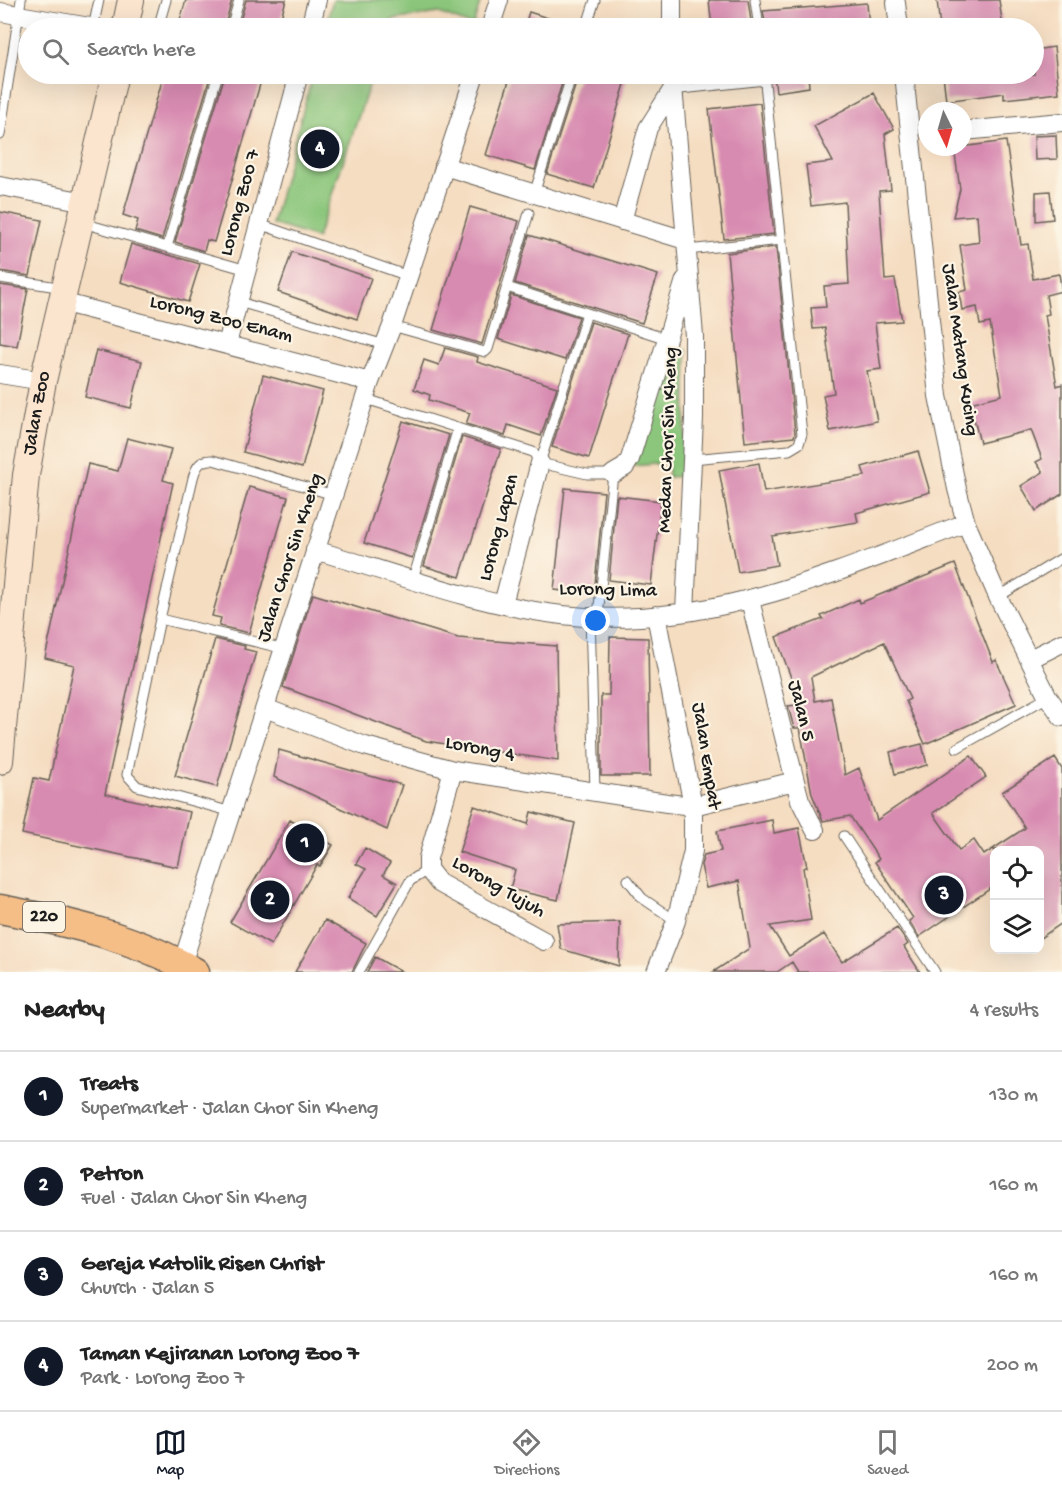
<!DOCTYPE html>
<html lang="en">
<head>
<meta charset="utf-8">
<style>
  :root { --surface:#fff; --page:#f6f6f6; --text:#222; --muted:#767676; --line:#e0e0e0; --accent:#111827 }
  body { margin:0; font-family:"Gochi Hand",sans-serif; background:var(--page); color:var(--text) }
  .controls { position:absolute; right:18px; bottom:18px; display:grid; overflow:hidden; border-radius:12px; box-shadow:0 6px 24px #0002 }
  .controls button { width:54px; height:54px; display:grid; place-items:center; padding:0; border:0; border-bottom:2px solid var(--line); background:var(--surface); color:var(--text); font:30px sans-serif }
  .compass { position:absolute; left:918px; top:102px; width:54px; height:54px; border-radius:50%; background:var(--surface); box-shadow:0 6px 24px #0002; rotate:175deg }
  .you { position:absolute; left:596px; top:621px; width:21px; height:21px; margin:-15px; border:4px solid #fff; border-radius:50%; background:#1a73e8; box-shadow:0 0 0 9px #1a73e833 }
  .badge { display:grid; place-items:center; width:39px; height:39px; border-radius:50%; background:var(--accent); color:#fff; font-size:20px; font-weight:700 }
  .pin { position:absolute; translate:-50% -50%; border:3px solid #fff; box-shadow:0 2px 6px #0006 }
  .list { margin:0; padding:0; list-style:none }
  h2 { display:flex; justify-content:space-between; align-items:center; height:78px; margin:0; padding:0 24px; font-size:26px }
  h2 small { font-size:20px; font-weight:400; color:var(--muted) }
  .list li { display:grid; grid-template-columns:39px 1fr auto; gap:18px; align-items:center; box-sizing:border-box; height:90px; padding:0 24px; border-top:2px solid var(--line) }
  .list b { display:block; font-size:22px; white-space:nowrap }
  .list p { margin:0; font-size:20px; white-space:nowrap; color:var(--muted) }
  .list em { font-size:20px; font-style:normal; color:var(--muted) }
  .icon { flex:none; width:33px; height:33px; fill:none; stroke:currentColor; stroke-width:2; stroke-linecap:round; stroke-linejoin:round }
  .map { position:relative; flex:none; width:1062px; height:972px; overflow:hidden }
  .search { position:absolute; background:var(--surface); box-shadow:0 6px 24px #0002; left:18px; right:18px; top:18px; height:66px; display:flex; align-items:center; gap:15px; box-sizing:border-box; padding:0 21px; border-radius:33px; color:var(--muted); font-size:22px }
  .sheet { height:438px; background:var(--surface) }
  nav { display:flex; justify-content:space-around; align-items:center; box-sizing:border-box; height:84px; border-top:2px solid var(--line); background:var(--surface); font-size:16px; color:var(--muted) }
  nav a { display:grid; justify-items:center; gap:3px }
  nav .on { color:var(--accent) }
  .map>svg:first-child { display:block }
  .green { fill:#8bc67b; stroke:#54714c; stroke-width:1.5 }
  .building { fill:#d88bb1 }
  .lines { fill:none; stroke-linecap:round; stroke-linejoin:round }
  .service-casing { stroke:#686056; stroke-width:11 }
  .minor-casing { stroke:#686056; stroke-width:20 }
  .secondary-casing { stroke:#686056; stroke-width:28 }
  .primary-casing { stroke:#686056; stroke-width:31 }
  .service { stroke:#fff; stroke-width:9 }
  .minor { stroke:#fff; stroke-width:18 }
  .secondary { stroke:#fbe5cf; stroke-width:26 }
  .primary { stroke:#f6be87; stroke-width:28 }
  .labels { text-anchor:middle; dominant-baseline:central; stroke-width:4.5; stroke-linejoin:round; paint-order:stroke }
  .shield { fill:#fcf5e5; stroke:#5f5d58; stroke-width:1.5 }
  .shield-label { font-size:18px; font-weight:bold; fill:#1c1c1c }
  .street-label { font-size:20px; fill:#1c1c1c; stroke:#fcf5e5 }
</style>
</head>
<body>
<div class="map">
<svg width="1062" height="972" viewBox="0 0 1062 972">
  <rect width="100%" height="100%" fill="#fcf5e5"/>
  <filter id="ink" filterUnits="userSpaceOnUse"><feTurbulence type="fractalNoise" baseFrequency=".0167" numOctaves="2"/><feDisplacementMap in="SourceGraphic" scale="12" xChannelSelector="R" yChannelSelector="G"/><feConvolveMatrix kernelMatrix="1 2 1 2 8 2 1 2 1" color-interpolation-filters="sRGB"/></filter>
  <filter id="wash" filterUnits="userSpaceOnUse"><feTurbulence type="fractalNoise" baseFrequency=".008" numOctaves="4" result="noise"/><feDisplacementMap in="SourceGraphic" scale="24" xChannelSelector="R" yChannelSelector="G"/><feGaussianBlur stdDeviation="1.35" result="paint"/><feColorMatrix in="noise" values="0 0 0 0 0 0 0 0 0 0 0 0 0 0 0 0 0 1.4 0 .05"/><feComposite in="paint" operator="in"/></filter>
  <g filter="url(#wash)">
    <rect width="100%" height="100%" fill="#f5ddc1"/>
    <path class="green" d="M333 0H481L473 26 439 13 392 20 389 28H325Z
      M313 74H373L317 238 272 224Z
      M678 348 687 350 684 476 668 477 667 463 633 466 672 353Z"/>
    <g id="blocks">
      <path class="building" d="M186 0H232L224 28H212L180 20Z
        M246 0H286L278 28H238Z
        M709 0H748L752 28H712Z
        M937 0H999L1003 28H940Z
        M867 3 869 28H766L763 11Z
        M529 12 570 25V28H524Z
        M1054 47 1059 93 1004 99V93L946 101 943 74H1034V50Z
        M164 74H211L162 239 135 231 138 220 123 215Z
        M225 74H263L214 242 207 240 204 251 175 242Z
        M511 74H565L535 170 486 155Z
        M579 74H628L594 188 547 174Z
        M774 74H808L809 87 776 92Z
        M874 93 894 129 885 134 891 190 879 191 885 280 895 279 902 321 875 323 881 369 867 371 877 421 830 431 823 395 834 393 825 328 813 329 811 308 826 307 824 286 849 284 845 202 811 206 806 165 833 162 814 126Z
        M760 103 774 234 724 239 709 109Z
        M1056 135 1057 159 1035 160 1034 136Z
        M1006 141 1021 245 1028 244 1033 279 1059 274 1062 291 1046 295 1049 314 1045 315 1057 386 1062 384V494L1036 511 1021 486 1043 472 1036 462 1042 459 1031 430 980 443 970 403 1002 395 990 323 980 325 977 307 962 310 959 292 967 290 960 245 979 242 977 215 953 217 960 189 954 148Z
        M1050 191 1053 219 1036 221V192Z
        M470 207 519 221 482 344 433 330Z
        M0 212 42 220 30 276 0 271Z
        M529 235 658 275 642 323 515 283Z
        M131 244 200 264 188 302 120 282Z
        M776 247 795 433 794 437 745 442 727 253Z
        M292 252 371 278 357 319 278 292Z
        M0 285 28 289 17 346 0 343Z
        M511 295 579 317 565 360 498 339Z
        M591 322 628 334 589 458 552 447Z
        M445 348 478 357 477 362 557 387 541 436 508 425 505 436 466 424 470 413 429 400 430 395 414 389 424 360 439 365Z
        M96 350 142 361 131 408 85 397Z
        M263 375 323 391 302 468 243 452Z
        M403 421 449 435 412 558 364 543Z
        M462 437 501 449 460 577 424 566Z
        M127 438 171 449 163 480 173 483 105 794 190 812 178 867 22 834 34 778 49 781 74 665 45 658 88 464 118 471Z
        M918 451 930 492 856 513 858 522 772 536 777 565 738 572 719 470 759 463 764 492 865 476 862 467Z
        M249 487 288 497 249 633 219 626 221 618 212 616Z
        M565 488 604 492 594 594 554 590Z
        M617 496 661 501 651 585 609 580Z
        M955 564 993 662 996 660 1016 704 925 744 906 701 910 699 884 642 811 677 815 701 831 698 845 775 859 768 877 820 971 756 986 777 933 813 959 850 974 840 984 855 1025 828 1002 792 1055 758 1062 769V923L1040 938V850H994V886L919 937 909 921 913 918 875 862 879 859 850 816 823 821 812 794 800 728H794L788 706 796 705 793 683 776 637 823 619 821 616 859 599 860 603Z
        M313 594 458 638 556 646 558 761 426 741 283 687Z
        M610 637 648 638 650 776H601V695H609Z
        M215 639 245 646 244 649 256 652 217 787 175 776Z
        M922 744 927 765 895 774 890 752Z
        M279 750 402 785 387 830 274 777Z
        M474 806 528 824 531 812 575 823 558 900 510 889 515 870 459 852Z
        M290 820 333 845 320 866 317 865 271 945 230 922Z
        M772 820 774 833 799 828 807 867 803 868 811 920 770 926 789 956 824 934 842 962 897 928 908 944 904 947 920 972H798L792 962 777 972H713L750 948 739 881 706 888 701 865 704 855 721 851 717 831Z
        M365 848 390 863 383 875 397 883 377 916 348 898 366 869 356 864Z
        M325 920 366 943 352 972H295Z
        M620 922 619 966 561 949 557 924Z
        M375 957 402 972H367Z"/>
    </g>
  </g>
  <g filter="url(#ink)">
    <use href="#blocks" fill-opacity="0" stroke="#686056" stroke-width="1.5"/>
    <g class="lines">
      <defs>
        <path id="service" d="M755 0 759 28
          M93 28 99 0
          M158 28 166 0
          M231 28 239 0
          M586 28 595 0
          M672 90 765 80
          M0 135 21 0
          M534 194 572 74
          M83 223 247 270
          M259 224 408 276
          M167 247 218 74
          M687 250 782 240
          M0 278 64 288
          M507 287 667 339
          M239 302 385 345
          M392 326 485 352 488 349 529 213
          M366 399 533 452 540 463 587 474H613L598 616
          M692 459 789 450 799 444 802 434 764 74
          M540 463 587 313
          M413 579 458 428
          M998 597 1062 558
          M590 616 595 792
          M160 619 285 649
          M957 748 1048 697
          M232 812 137 786 127 775 160 619 193 478C196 467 200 459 213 460L334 495
          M844 836 935 972
          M628 880 642 898 676 921
          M359 972 410 881 429 869"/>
        <path id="minor" d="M896 3 899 28
          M0 12 96 28
          M310 28 317 0
          M490 28 499 0
          M672 28V1
          M672 74 694 336V418L685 612
          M904 74 938 396 957 489 966 523 998 597 1048 697 1062 717
          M963 131 1062 122
          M444 166 685 240
          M0 186 86 202
          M622 221 648 128 672 90
          M61 302 370 382
          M227 344 299 74
          M0 374 43 381
          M613 474 625 467 630 459 685 280
          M315 550C396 574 479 605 562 615 704 632 837 572 966 523
          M750 600 795 781 800 800 815 830
          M503 604 540 463
          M1030 659 1062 643
          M265 708 365 746 453 770 667 803 693 806 795 781
          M453 770 428 858V869L439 883 544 941
          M182 964 370 382 392 326 475 74
          M656 972 676 921 693 851V806L656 615"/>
        <g id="secondary">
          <path d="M125 28 131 0"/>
          <path id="s1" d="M0 761 26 475 43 381 115 74"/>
        </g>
        <path id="primary" d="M0 909C68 922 135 937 195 972"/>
      </defs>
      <use href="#service" class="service-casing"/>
      <use href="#minor" class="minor-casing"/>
      <use href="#secondary" class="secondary-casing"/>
      <use href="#primary" class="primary-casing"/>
      <use href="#service" class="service"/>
      <use href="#minor" class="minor"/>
      <use href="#secondary" class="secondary"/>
      <use href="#primary" class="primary"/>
    </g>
  </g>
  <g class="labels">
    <rect class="shield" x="23" y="902" width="42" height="30" rx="4.5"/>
    <g class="shield-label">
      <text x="44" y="917">220</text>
    </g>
    <g class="street-label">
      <text transform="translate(241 203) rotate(-75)">Lorong Zoo 7</text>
      <text transform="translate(221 320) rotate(14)">Lorong Zoo Enam</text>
      <text transform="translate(959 350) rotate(82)">Jalan Matang Kucing</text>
      <text stroke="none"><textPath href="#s1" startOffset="350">Jalan Zoo</textPath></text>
      <text transform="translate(669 440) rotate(-88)">Medan Chor Sin Kheng</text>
      <text transform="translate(500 528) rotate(-75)">Lorong Lapan</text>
      <text transform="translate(291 558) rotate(-72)">Jalan Chor Sin Kheng</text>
      <text transform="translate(608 591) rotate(1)">Lorong Lima</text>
      <text transform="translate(800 711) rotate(76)">Jalan 5</text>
      <text transform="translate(480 750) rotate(11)">Lorong 4</text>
      <text transform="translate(705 756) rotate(81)">Jalan Empat</text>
      <text transform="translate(498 888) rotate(30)">Lorong Tujuh</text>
    </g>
  </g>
</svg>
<div class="controls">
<button><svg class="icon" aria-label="locate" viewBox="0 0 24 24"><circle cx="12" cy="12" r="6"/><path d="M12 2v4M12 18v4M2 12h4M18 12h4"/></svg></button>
<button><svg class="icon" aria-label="layers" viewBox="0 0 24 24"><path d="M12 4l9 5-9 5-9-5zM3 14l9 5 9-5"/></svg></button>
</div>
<svg class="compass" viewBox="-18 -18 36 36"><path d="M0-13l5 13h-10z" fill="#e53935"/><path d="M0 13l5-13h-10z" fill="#767676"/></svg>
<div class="you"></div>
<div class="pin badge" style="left:305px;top:843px">1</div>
<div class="pin badge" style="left:270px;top:900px">2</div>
<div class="pin badge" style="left:944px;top:895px">3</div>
<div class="pin badge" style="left:320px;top:149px">4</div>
<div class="search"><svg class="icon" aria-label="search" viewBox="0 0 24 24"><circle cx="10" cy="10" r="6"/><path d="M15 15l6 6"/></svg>Search here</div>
</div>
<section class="sheet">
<h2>Nearby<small>4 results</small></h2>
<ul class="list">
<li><span class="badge">1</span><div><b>Treats</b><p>Supermarket · Jalan Chor Sin Kheng</p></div><em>130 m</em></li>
<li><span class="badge">2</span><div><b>Petron</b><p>Fuel · Jalan Chor Sin Kheng</p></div><em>160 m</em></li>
<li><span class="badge">3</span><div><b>Gereja Katolik Risen Christ</b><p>Church · Jalan 5</p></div><em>160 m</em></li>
<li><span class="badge">4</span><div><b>Taman Kejiranan Lorong Zoo 7</b><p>Park · Lorong Zoo 7</p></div><em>200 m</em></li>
</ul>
</section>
<nav>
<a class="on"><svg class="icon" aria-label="map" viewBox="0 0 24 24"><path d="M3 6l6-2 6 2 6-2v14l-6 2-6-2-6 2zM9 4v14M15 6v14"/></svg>Map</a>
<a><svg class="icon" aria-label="directions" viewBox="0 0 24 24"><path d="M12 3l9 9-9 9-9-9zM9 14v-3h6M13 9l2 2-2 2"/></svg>Directions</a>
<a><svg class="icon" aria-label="saved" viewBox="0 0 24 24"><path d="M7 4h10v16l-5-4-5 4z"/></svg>Saved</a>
</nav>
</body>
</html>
